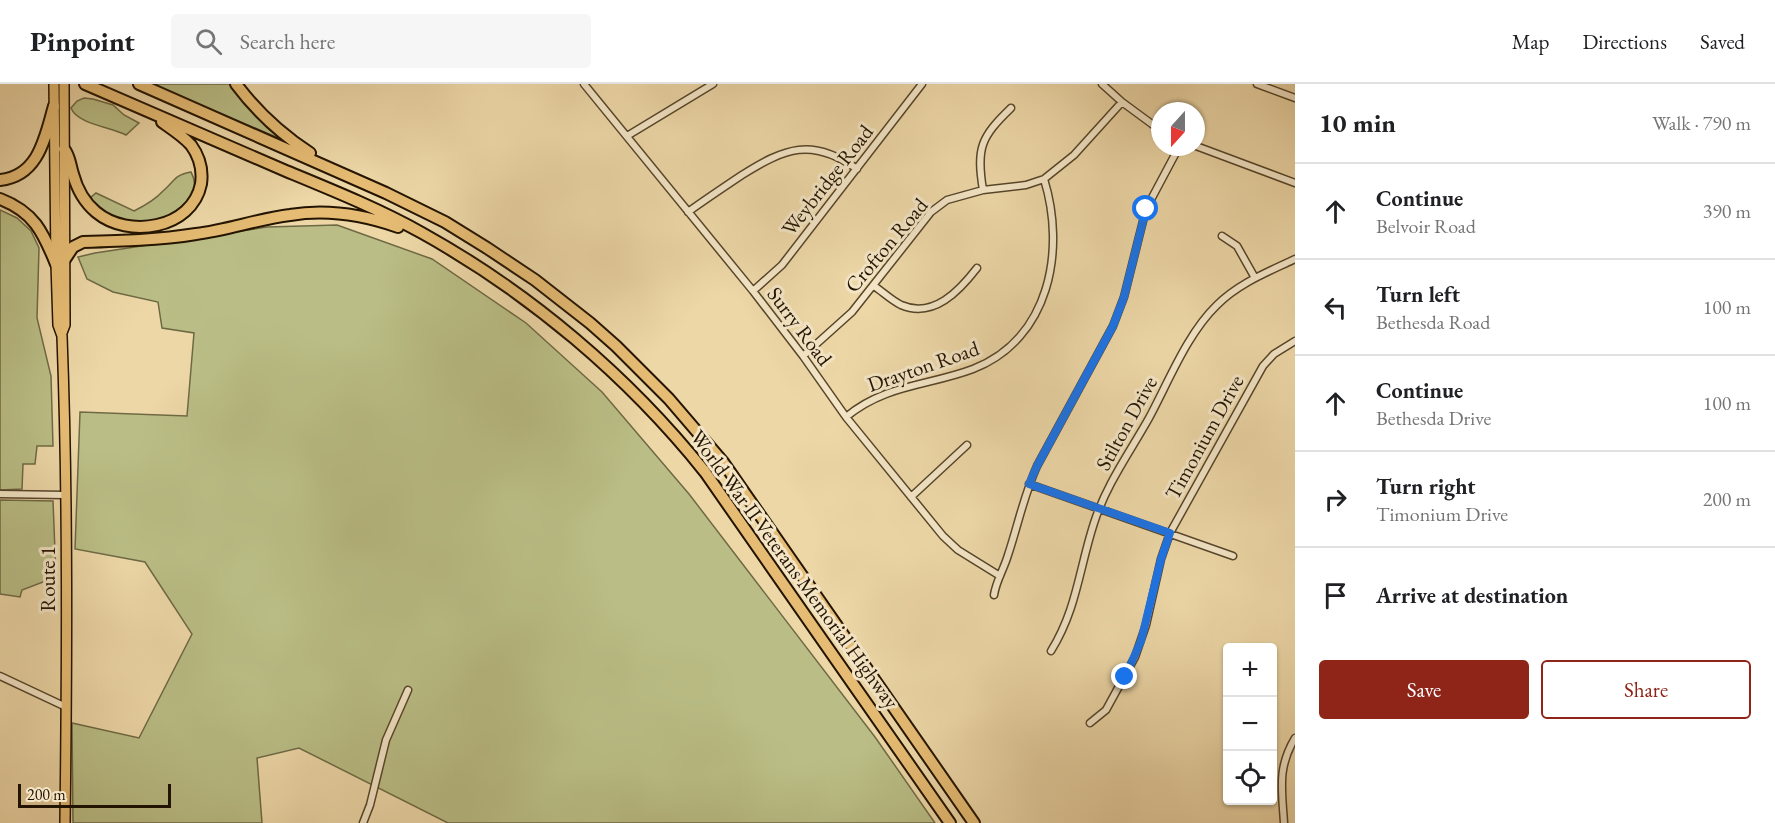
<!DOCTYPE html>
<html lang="en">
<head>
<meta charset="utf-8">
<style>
  :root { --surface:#fff; --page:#f6f6f6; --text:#202124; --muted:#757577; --line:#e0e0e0; --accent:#8f2418 }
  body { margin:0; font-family:"EB Garamond",serif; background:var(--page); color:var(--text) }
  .controls { position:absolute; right:18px; bottom:18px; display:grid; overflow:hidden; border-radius:6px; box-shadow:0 2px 4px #0004 }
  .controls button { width:54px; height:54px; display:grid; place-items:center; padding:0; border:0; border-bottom:2px solid var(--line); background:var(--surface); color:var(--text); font:30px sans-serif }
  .compass { position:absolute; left:1151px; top:18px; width:54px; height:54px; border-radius:50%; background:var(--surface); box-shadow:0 2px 4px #0004; rotate:201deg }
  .scale { position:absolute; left:18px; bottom:15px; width:153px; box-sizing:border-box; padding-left:6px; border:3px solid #231401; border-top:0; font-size:16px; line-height:21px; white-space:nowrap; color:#231401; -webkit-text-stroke:4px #f3e5c6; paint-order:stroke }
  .stop { position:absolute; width:18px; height:18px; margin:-14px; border:4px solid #1a73e8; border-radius:50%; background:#fff }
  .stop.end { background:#1a73e8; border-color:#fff; box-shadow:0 2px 6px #0008 }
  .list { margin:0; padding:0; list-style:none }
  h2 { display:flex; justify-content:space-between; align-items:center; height:78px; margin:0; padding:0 24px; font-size:26px }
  h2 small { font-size:20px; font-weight:400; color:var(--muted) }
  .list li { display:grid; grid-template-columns:39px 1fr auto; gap:18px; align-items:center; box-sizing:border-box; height:96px; padding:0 24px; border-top:2px solid var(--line) }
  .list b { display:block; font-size:22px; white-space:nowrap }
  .list p { margin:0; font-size:20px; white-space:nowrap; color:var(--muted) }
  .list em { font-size:20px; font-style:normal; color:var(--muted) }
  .actions { display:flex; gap:12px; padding:18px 24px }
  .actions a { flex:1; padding:14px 0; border:2px solid var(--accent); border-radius:6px; text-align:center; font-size:21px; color:var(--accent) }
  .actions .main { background:var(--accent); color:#fff }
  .icon { flex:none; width:33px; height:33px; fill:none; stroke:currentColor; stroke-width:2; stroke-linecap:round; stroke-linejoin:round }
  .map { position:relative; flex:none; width:1295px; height:739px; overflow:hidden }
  header { display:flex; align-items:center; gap:36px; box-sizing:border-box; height:84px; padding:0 30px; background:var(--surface); border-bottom:2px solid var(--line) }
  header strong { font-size:28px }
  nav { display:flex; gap:33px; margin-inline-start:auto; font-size:21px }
  .search { width:420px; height:54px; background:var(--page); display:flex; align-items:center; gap:15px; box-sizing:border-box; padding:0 21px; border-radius:6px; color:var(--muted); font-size:22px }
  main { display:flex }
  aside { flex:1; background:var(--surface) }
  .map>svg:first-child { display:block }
  .green { fill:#babe86; stroke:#6e6944; stroke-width:1.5 }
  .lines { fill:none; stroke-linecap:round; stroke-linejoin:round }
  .minor-casing { stroke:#56452a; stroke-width:9 }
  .primary-casing { stroke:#231401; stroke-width:12 }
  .motorway-casing { stroke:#231401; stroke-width:14 }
  .minor { stroke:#f3e5c6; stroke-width:6 }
  .primary { stroke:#e6bc74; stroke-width:9 }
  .motorway { stroke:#e6bc74; stroke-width:10 }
  .route { stroke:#1a73e8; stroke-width:8 }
  .labels { text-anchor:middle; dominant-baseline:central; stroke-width:6; stroke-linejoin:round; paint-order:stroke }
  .street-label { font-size:21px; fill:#231401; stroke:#f3e5c6 }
</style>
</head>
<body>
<header>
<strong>Pinpoint</strong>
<div class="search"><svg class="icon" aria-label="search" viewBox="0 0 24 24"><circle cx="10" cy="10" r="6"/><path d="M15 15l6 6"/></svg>Search here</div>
<nav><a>Map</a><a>Directions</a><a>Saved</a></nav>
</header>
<main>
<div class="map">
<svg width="1295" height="739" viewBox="0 0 1295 739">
  <rect width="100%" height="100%" fill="#edd7a7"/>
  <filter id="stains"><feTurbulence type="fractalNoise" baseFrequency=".00333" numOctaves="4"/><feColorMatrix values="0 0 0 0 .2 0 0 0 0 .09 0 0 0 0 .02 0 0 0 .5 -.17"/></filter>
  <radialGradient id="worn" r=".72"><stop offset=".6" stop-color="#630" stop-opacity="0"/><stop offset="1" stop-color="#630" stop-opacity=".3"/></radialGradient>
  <path class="green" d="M151 0H232L276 50V53Z
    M84 14 93 15 113 21 124 31 139 39 126 51C111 43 77 40 71 24L77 17Z
    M191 88C202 107 185 123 169 132 165 134 161 138 156 139 136 143 98 135 90 114L96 109 134 127C144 122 155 116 163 107 175 97 174 91 191 88Z
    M0 126 17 134 31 147 39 164 37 234 51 292 53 362H37L35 380H23L22 405 0 406Z
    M337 141 432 175 526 239 602 308 689 410 875 653 935 739H448L299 664 257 674 262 739H73L72 639 139 654 192 550 145 478 75 465 80 328 187 332 194 249 162 244 158 218 113 208 87 195 78 173 95 169 267 143Z
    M0 416 53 417 56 493 22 506 20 513 0 510Z"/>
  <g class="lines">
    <defs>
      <path id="minor" d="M584 0 753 207 803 272 846 333 943 452 958 466 1000 492
        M1102 0 1122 18 1160 46
        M1257 0 1295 14
        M627 52 713 0
        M1196 62 1295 99
        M983 106C976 64 981 53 1011 24
        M688 128C706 115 724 103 742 91 785 64 812 53 857 85
        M1222 152 1237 162 1255 194
        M874 202C883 208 891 216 901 221 934 235 960 206 977 184
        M753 207 782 181 922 0
        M803 272 852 228 931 128 947 116 983 106 1026 101 1044 95 1074 71 1122 18
        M846 333C886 300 928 302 973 285 1050 255 1066 166 1044 95
        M1029 400 1233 472
        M0 410 65 411
        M911 413 967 361
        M994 511C996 497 1004 485 1008 471 1018 441 1024 411 1037 382L1113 242 1124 213 1146 125 1179 63
        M1051 567C1077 525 1079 485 1094 439 1106 401 1130 368 1149 334 1169 297 1187 250 1217 221 1239 199 1268 188 1295 175
        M0 592 66 623
        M1090 639 1106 626 1135 573 1146 541 1161 475 1170 449 1263 282 1274 270 1295 257
        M363 739 370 721 386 656 408 606
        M1284 739C1282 706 1277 684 1295 654"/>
      <path id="primary" d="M54 0 56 180 58 241 62 252C68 414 67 577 65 739
        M62 249 65 241 64 0"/>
      <path id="motorway" d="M85 0C152 29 219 58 286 87 332 106 379 125 422 149 530 209 628 292 705 388L950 739
        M139 0 386 109 445 138 487 164 535 196 590 239 616 262 669 315 723 378 974 739
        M236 0C257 28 281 50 310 69
        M64 65C70 72 70 81 73 90 77 105 84 118 96 128 128 155 192 145 201 100 203 86 199 72 191 61 183 52 172 45 162 38
        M0 96C39 92 45 53 54 22
        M0 115C34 128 43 148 56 180
        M65 175 73 163 83 158C121 157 159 156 196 150 228 146 258 135 290 131 326 125 364 131 398 143"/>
    </defs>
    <use href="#minor" class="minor-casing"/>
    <use href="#primary" class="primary-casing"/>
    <use href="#motorway" class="motorway-casing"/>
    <use href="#minor" class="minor"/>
    <use href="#primary" class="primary"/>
    <use href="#motorway" class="motorway"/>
  </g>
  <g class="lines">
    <path class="route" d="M1125 593 1141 557 1161 475 1170 449 1029 400 1037 382 1113 242 1124 213 1146 125"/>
  </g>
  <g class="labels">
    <g class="street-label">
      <text transform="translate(827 96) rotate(-52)">Weybridge Road</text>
      <text transform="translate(886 161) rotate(-50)">Crofton Road</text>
      <text transform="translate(800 242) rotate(53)">Surry Road</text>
      <text transform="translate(923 282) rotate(-19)">Drayton Road</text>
      <text transform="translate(1126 339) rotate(-61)">Stilton Drive</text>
      <text transform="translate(1204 353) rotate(-61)">Timonium Drive</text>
      <text transform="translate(795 485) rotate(54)">World War II Veterans Memorial Highway</text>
      <text transform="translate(47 495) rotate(-90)">Route 1</text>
    </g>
  </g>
  <rect width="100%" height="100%" filter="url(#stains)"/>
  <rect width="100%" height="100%" fill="url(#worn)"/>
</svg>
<div class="controls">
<button>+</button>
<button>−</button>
<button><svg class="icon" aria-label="locate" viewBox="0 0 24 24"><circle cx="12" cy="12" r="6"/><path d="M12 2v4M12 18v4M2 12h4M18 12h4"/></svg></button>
</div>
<svg class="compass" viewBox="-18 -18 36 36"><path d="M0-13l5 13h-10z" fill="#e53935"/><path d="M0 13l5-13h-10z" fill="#757577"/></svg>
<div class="scale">200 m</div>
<div class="stop" style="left:1146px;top:125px"></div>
<div class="stop end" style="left:1125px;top:593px"></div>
</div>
<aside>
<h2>10 min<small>Walk · 790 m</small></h2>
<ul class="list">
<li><svg class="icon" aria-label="ahead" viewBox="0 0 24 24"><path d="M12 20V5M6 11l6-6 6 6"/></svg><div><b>Continue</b><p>Belvoir Road</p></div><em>390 m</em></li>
<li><svg class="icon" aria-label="left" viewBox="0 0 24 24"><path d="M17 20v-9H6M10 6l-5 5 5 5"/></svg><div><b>Turn left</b><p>Bethesda Road</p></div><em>100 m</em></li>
<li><svg class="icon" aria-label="ahead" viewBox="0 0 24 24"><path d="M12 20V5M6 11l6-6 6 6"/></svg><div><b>Continue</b><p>Bethesda Drive</p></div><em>100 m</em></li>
<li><svg class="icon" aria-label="right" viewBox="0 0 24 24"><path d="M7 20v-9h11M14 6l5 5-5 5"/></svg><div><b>Turn right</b><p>Timonium Drive</p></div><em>200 m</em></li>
<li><svg class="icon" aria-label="arrive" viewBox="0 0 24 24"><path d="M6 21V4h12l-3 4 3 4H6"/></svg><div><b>Arrive at destination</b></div></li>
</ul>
<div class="actions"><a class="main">Save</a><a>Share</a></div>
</aside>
</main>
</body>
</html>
